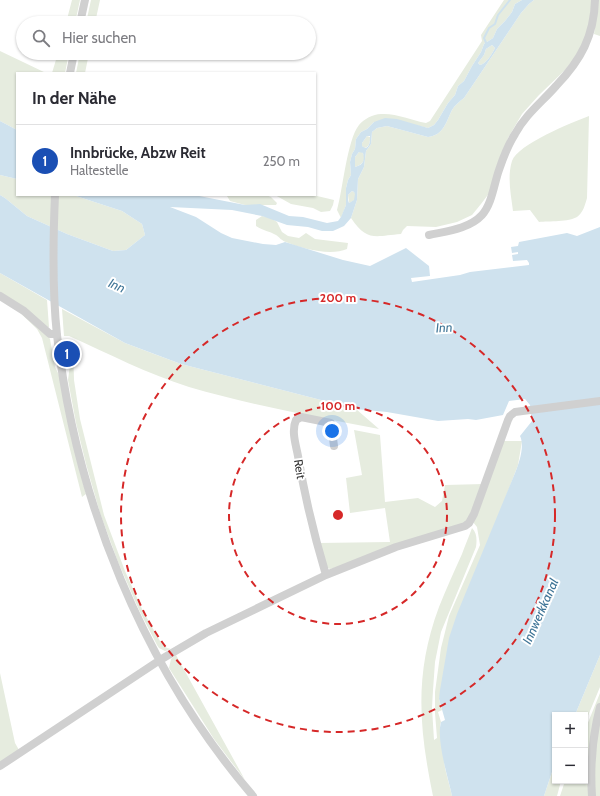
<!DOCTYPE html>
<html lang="de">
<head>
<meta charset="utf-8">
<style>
  :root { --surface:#fff; --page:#f2f2f3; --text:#2b2b33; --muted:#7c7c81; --line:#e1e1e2; --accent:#b45309 }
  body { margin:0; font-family:Cabin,sans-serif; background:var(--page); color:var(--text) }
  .controls { position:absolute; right:12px; bottom:12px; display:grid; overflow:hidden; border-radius:0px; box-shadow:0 1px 3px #0004 }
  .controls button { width:36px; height:36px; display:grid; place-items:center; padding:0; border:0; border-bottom:1px solid var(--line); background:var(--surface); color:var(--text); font:20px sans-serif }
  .you { position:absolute; left:332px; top:431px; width:14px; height:14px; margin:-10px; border:3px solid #fff; border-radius:50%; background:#1a73e8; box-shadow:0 0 0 6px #1a73e833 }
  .badge { display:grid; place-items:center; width:26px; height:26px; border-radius:50%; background:var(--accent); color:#fff; font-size:13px; font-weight:700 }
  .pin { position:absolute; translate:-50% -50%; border:2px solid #fff; box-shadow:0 1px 4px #0006 }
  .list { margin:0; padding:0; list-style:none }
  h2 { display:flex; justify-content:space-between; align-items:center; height:52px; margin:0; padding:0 16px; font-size:17px }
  h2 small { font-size:13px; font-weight:400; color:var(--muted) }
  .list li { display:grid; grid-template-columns:26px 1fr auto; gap:12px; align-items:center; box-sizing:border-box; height:72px; padding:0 16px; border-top:1px solid var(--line) }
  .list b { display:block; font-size:15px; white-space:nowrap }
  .list p { margin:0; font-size:13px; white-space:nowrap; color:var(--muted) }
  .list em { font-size:13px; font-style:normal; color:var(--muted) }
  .icon { flex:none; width:22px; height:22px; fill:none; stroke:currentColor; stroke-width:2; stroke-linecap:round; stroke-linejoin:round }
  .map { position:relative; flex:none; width:600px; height:796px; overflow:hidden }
  .search { position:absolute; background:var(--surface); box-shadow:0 1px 3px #0004; left:16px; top:16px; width:300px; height:44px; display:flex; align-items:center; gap:10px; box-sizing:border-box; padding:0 14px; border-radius:22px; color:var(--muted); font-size:15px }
  .panel { position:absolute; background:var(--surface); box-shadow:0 1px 3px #0004; left:16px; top:72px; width:300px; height:124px; border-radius:0px }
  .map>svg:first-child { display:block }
  .green { fill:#e6ecdf }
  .water { fill:#cfe2ee; fill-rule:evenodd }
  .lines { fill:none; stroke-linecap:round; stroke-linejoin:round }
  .stream { stroke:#cfe2ee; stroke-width:2 }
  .minor { stroke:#d0d0d0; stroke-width:8 }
  .ring { fill:none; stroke:#d62828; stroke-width:2; stroke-dasharray:7 5 }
  .labels { text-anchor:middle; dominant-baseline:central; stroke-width:4; stroke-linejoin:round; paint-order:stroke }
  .street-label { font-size:12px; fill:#333; stroke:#fff }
  .water-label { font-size:13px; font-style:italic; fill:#3f7597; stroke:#fff }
  .centre { fill:#d62828; stroke:#fff; stroke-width:2 }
  .ring-label { font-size:12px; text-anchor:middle; font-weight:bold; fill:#d62828; stroke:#fff; stroke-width:4; stroke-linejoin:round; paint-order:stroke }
</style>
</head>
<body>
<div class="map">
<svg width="600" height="796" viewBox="0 0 600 796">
  <rect width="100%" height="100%" fill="#fff"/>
  <path class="green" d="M72 0H80L75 23H66Z
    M91 0H100L95 23H86Z
    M504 0H522L515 4 512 12 505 21 497 29 493 38 484 44 481 52 472 66 464 81 458 86 455 95 448 103 438 120 434 125 428 128 415 125 374 122 367 129 361 132 356 139 355 149 352 154 350 162 351 175 348 180 346 188V205L341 218 337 210C343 189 347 140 359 125 364 119 373 114 381 114 396 113 411 120 426 123L430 121 482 41 481 35Z
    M534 0H592L588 32 576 57 564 71 539 95 522 114 508 138 490 192 481 204 472 215 457 222 436 227 407 226 403 230 401 234C375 236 367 242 351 218L357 200 358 179 364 167 366 151 371 144 372 132 377 128 387 126 428 137C444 135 446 122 452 110 455 105 459 102 464 98L521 13 529 4Z
    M598 0H600V36L594 34 596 21Z
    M492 45 495 48C492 54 486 64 480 65L478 63 484 55 486 49Z
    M0 51 46 73H17V130L0 121Z
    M58 53H69L65 73H52Z
    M80 53H89L85 73H76Z
    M589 116 587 198C585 205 583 213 577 217 569 222 549 221 539 222L530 210 513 211C511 195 507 177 512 161 518 144 571 123 589 116Z
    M367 136 370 137C370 141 370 147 364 148L362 146V143Z
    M361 151C368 158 363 165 355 167V157L359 152Z
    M0 175 17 179V195H73L122 211 142 224 145 235 126 250 113 251 67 234 27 216 5 198 0 195Z
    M352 191 354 192 356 194 355 200 349 203 348 195Z
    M224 195H266L271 197 277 203 276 205H245L230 201 227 196Z
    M275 195H313L334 200 333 205 330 211 321 212 313 208 291 204Z
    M262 216 271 218 277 222 282 232 288 236 299 238 306 233 315 239 348 243 347 249C331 256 302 249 286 242 282 241 279 237 276 235 269 231 264 231 256 226V220Z
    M0 273 47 300 49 327H47L0 293Z
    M14 307 45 331 50 339 55 367 59 375 73 445 86 494 82 497 42 338 37 329Z
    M62 309 125 343 154 354 181 364 356 409 379 429C315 417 251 405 189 387 148 374 109 354 69 336H64Z
    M67 344 73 346 74 380 80 419 104 515 125 571 143 611 160 641 167 648 171 649 165 651 159 648 157 645 139 610 118 562 100 513 86 464 76 423 68 380 70 365Z
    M354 430 380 435 385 502 418 498 435 507 442 501 445 485 484 484 469 518 463 524 334 568 330 569 325 566 318 543 390 542 385 508 350 513 346 478 362 475Z
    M503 441H522L518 465 505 499 439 699 442 710 438 712 441 722 440 725 445 768 452 796H433C419 728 414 674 439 607 446 589 454 572 462 554 465 545 469 537 472 528 477 533 477 540 476 547L441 632 435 662 433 690 432 708 434 740 437 738 435 713V692L441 648 449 616 480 545 477 527 473 522Z
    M176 655 245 780 214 739 169 668 171 659Z
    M600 655V687L585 723V715H575Z
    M0 673 15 743 19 750 0 763Z
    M600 693V703L596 720 590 796H560L565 781H585V730Z
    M600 712V796H593L594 742Z
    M555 763V781H561L557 796H544Z"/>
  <path class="water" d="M522 0H534L529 4 521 13 464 98C459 102 455 105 452 110 446 122 444 135 428 137L387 126 377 128 372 132 371 144 366 151 364 167 358 179 357 200 351 218 344 226 333 231H322L308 227 287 225 262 216 232 210 170 207 196 217 221 233 232 238 263 244 276 245 285 242 343 260 370 266 406 248 429 266 430 276 411 278 412 282 460 275 470 272 529 265V263L527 260 513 261 512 255 518 254V252L512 253 511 247 518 246 519 242 567 233 577 236 600 227V655L575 715H555V763L544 796H452C448 777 436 740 441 722L445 720 439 699 440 690 449 638 457 614 515 473C519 463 525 446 520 436L532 421 530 405 525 399 509 401 503 415 476 420 468 419 438 421 387 412 356 409 181 364 125 343 0 273V195L5 198 27 216 67 234 113 251 126 250 145 235 142 224 122 211 73 195H194L245 205 260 204 289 216 303 217 327 223 338 221 341 217 346 205V188L348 180 351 175 350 162 352 154 355 149 356 139 361 132 367 129 374 122 385 118 397 119 428 128 434 125 438 120 448 103 455 95 458 86 464 81 472 66 481 52 484 44 493 38 497 29 505 21 512 12 515 4ZM492 45 495 48C492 54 486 64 480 65L478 63 484 55 486 49ZM367 136H370C370 141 370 147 365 148L362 146V143ZM359 152 363 153C365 161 363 165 355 167V157ZM352 191 354 192 355 194 354 200 349 203 348 200V195Z
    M0 121 17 130V179L0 175Z"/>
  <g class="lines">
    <path class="stream" d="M487 45 484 38 489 28 495 24 498 15 510 0"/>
    <path class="minor" d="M80 23 85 0
      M70 73 74 53
      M55 195C53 241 52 289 57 335 76 501 143 668 253 796
      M429 235C447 231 469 229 482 215 492 204 494 184 499 170 503 158 508 145 515 134 525 115 542 102 556 86 581 60 594 36 595 0
      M0 296 24 311 50 334H57
      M326 575C314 535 305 498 298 456 296 445 291 431 296 420L301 417 331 423 334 446
      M0 766 160 660 206 633 326 575 396 547 465 526 469 523 474 514 508 420 510 416 515 412 600 401
      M592 796C590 765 592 737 600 707"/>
  </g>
  <g class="ring">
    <circle cx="338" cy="515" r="109"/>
    <circle cx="338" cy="515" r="217"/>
  </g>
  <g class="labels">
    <g class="street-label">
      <text transform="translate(300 469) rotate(81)">Reit</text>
    </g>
    <g class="water-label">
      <text transform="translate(117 285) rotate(24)">Inn</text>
      <text transform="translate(444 327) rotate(-4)">Inn</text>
      <text transform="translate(540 611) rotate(-66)">Innwerkkanal</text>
    </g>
  </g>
  <circle cx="338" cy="515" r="6" class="centre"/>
  <g class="ring-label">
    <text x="338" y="302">200 m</text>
    <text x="338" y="410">100 m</text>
  </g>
</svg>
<div class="controls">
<button>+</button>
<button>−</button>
</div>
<div class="you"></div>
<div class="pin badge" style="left:67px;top:354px;background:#1a4fb4">1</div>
<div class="search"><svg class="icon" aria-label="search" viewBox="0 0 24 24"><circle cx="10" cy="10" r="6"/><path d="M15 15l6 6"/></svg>Hier suchen</div>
<section class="panel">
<h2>In der Nähe<small></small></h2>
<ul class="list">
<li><span class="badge" style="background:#1a4fb4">1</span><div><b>Innbrücke, Abzw Reit</b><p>Haltestelle</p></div><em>250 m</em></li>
</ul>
</section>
</div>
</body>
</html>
